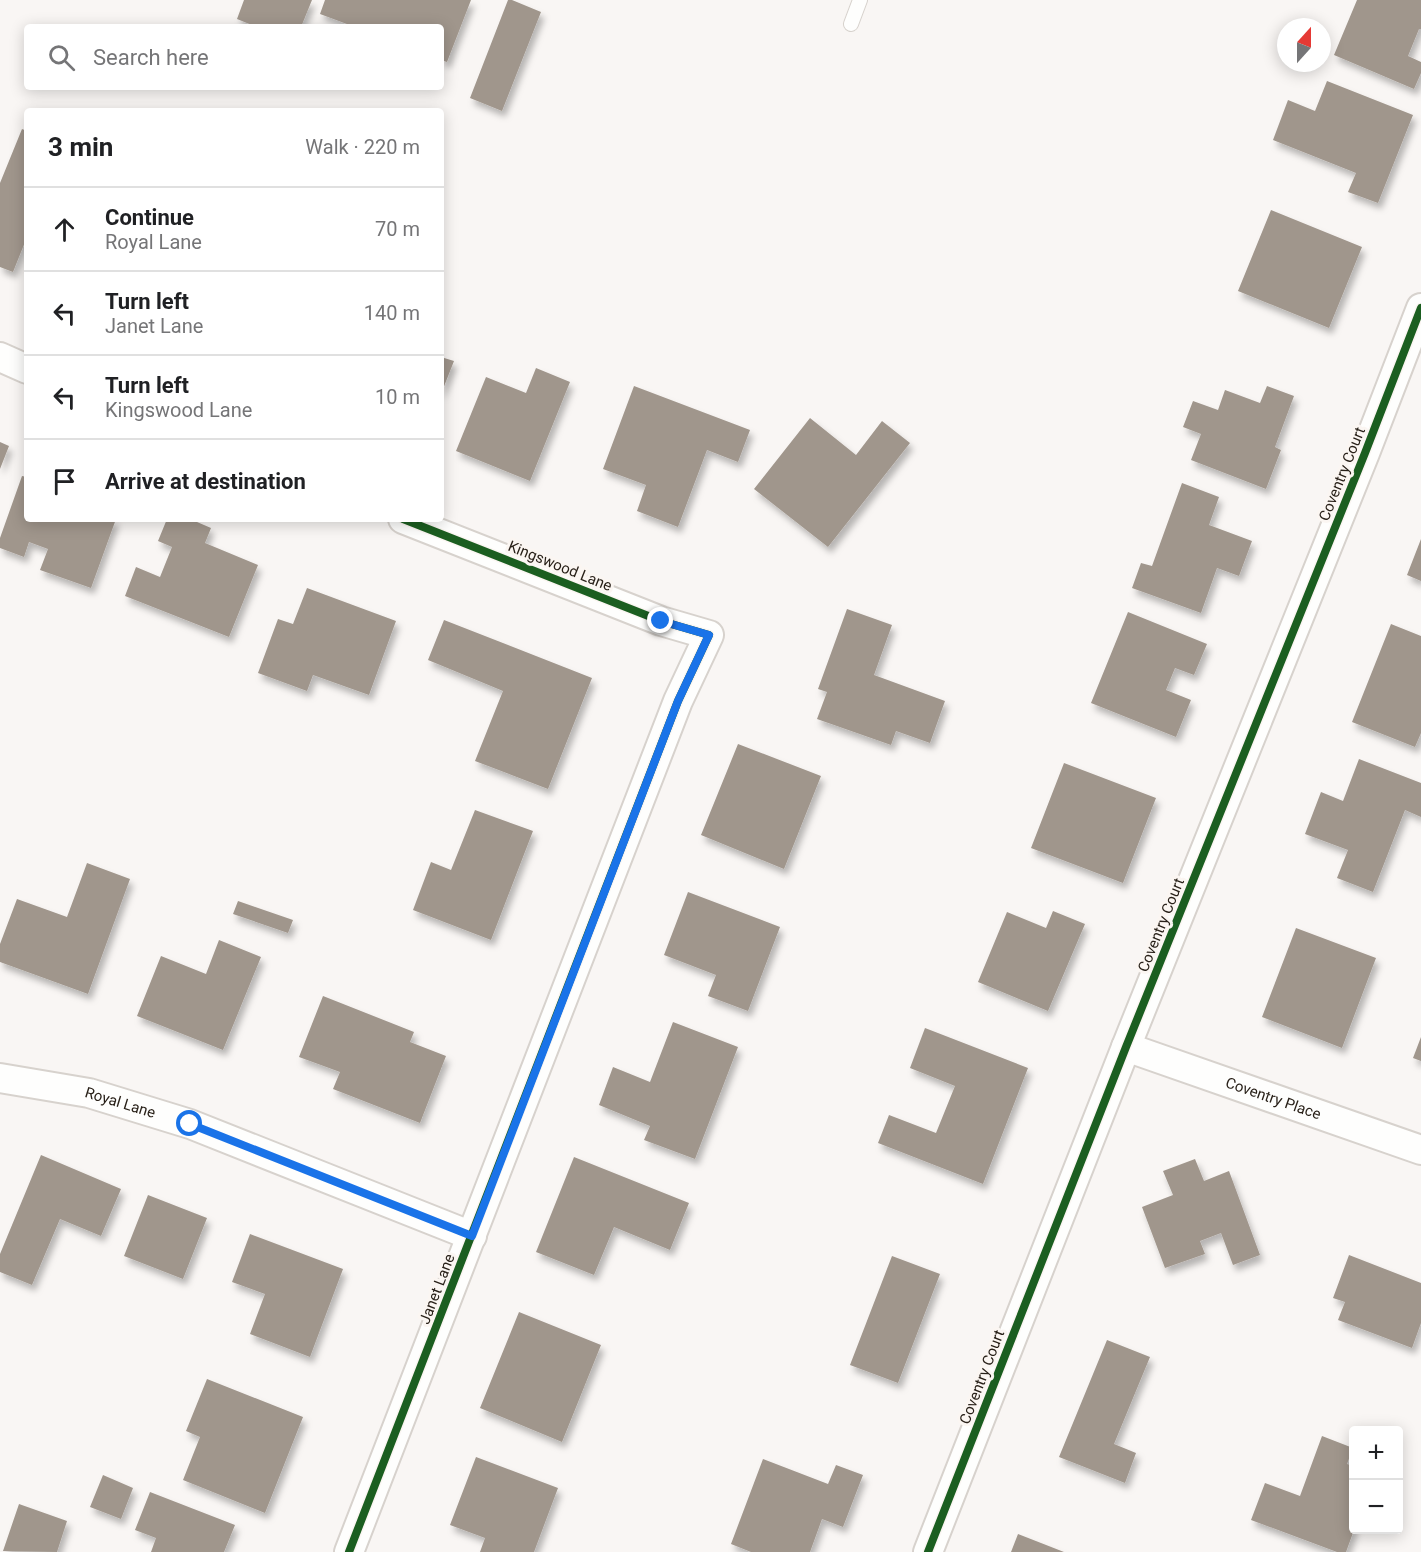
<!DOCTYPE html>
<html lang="en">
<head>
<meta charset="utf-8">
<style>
  :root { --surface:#fff; --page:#f2f2f2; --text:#202124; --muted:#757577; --line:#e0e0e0 }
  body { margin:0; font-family:Roboto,sans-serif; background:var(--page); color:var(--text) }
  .controls { position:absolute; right:18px; bottom:18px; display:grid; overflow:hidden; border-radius:6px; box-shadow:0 3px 15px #0003 }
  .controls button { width:54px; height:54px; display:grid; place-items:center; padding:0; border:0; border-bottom:2px solid var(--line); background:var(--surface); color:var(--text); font:30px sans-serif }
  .compass { position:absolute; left:1277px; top:18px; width:54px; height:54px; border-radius:50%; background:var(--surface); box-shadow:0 3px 15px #0003; rotate:21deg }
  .stop { position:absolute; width:18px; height:18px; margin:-14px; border:4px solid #1a73e8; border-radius:50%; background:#fff }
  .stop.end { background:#1a73e8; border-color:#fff; box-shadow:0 2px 6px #0008 }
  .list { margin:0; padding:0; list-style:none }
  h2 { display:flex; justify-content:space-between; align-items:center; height:78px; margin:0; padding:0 24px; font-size:26px }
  h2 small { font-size:20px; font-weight:400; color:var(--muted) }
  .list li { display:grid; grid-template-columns:39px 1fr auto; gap:18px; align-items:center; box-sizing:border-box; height:84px; padding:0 24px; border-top:2px solid var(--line) }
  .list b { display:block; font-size:22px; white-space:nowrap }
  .list p { margin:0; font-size:20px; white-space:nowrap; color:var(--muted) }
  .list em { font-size:20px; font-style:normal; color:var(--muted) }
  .icon { flex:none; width:33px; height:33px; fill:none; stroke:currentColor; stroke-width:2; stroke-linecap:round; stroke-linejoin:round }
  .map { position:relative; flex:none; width:1421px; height:1552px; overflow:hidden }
  .search { position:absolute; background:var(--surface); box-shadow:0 3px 15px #0003; left:24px; top:24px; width:420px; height:66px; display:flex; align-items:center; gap:15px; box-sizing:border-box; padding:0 21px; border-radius:6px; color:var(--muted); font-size:22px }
  .panel { position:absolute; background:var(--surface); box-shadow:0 3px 15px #0003; left:24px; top:108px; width:420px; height:414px; border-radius:6px }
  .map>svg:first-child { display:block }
  .building { fill:#a0968c; filter:url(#shadow) }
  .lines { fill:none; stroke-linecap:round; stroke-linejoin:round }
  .lane-casing { stroke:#d7d2cd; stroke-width:16 }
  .street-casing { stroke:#d7d2cd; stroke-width:32 }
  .lane { stroke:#fefefd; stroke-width:14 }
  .street { stroke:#fefefd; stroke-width:28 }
  .cycleway-casing { stroke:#fbf6f2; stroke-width:11 }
  .cycleway { stroke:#1b5e20; stroke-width:8 }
  .route { stroke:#1a73e8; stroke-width:8 }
  .labels { text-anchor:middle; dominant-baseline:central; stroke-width:6; stroke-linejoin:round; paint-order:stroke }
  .street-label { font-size:15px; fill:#292119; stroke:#fbf6f2 }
</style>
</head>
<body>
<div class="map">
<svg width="1421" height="1552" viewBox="0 0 1421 1552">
  <defs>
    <filter id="shadow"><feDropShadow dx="3.5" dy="6" stdDeviation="3" flood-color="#0004"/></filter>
  </defs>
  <rect width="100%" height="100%" fill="#f9f6f4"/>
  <path class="building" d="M244 0H312L301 27H257L237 19Z
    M325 0H471L447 62 441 60V27H355L320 14Z
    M508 0H512L541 12 502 111 470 98Z
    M1357 0H1421V29H1419L1408 56 1421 62V73L1414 89 1334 55Z
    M1327 81 1413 115 1378 203 1348 192 1356 173 1273 140 1288 100 1315 111Z
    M22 129 27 131V237L13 272 0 267V183Z
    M1271 210 1362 247 1329 328 1238 291Z
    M441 357 454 361 441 394Z
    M536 368 570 382 530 481 456 451 486 377 526 393Z
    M634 386 750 430 738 462 707 450 678 527 637 511 646 485 603 469Z
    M1267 386 1294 396 1275 447 1281 450 1266 489 1191 460 1201 434 1183 427 1193 401 1218 410 1225 390 1260 403Z
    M810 418 856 455 882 421 910 443 828 547 754 489Z
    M0 442 9 446 0 469Z
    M22 476 27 477V519H116L91 588 40 570 48 549 29 542 24 557 0 548V538Z
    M1182 483 1219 497 1209 525 1252 541 1239 576 1217 568 1201 613 1132 588 1141 563 1152 566Z
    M167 519H190L211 528 205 543 258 565 229 637 125 596 136 567 160 577 172 547 158 541Z
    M1421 539V581L1407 575Z
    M307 588 396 621 369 695 313 675 307 691 258 673 278 619 293 624Z
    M847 609 892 625 874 675 945 701 930 743 896 731 891 745 817 719 827 692 818 689Z
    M1128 612 1207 644 1194 675 1175 668 1166 690 1191 700 1176 737 1091 703Z
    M444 620 592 678 548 789 475 761 503 691 428 660Z
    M1391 624 1421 636V733L1415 747 1352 722Z
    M738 744 821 776 784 869 701 835Z
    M1359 759 1421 783V817L1405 810 1373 892 1337 878 1348 850 1305 834 1321 792 1343 801Z
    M1064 763 1156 798 1123 883 1031 848Z
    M475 810 533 831 491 940 413 910 431 862 451 870Z
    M87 863 130 879 88 994 0 962V944L17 899 67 917Z
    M688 892 780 927 748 1011 708 996 716 975 664 955Z
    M238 901 293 920 288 933 233 914Z
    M1053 911 1085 924 1048 1011 978 982 1007 912 1046 928Z
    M1296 928 1376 958 1342 1048 1262 1017Z
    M219 940 261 957 223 1050 137 1016 161 956 206 974Z
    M323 996 414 1032 410 1042 446 1056 420 1123 333 1089 340 1072 299 1057Z
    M673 1022 738 1047 695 1159 644 1140 650 1126 599 1105 613 1067 650 1082Z
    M925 1028 1028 1068 983 1184 878 1143 889 1115 936 1133 955 1086 910 1068Z
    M1421 1037V1061L1413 1058Z
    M41 1155 121 1189 101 1236 60 1219 32 1285 0 1272V1254Z
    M574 1157 689 1203 670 1250 614 1227 594 1275 536 1252Z
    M1195 1159 1204 1181 1229 1171 1260 1255 1233 1265 1221 1233 1200 1241 1205 1254 1165 1268 1142 1207 1173 1195 1163 1171Z
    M148 1195 207 1218 183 1279 124 1256Z
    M250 1234 343 1269 310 1357 250 1334 265 1294 232 1282Z
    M1349 1255 1421 1283V1323L1412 1348 1338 1320 1345 1302 1333 1298Z
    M892 1256 940 1274 898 1383 850 1365Z
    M519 1312 601 1345 562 1442 480 1408Z
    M1107 1340 1150 1357 1114 1444 1136 1453 1125 1483 1059 1457Z
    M207 1379 303 1417 265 1513 183 1480 200 1437 186 1431Z
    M1322 1436 1353 1448 1347 1464 1354 1466V1530L1346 1552H1337L1251 1520 1265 1483 1300 1496Z
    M476 1457 558 1488 534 1552H480L485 1538 450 1525Z
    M763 1459 828 1484 836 1465 863 1475 843 1527 822 1519 810 1552H751L731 1544Z
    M103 1475 133 1488 121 1519 90 1507Z
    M150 1492 235 1525 224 1552H151L156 1538 135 1530Z
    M19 1504 67 1521 57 1552 3 1551Z
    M1018 1534 1064 1552H1011Z"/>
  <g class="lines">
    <defs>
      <path id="lane" d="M851 24 860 0"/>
      <g id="street">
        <path d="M0 357 27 369"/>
        <path id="s1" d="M1126 1047 1421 1150"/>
        <path id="s2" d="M0 1078 89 1093 190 1124 472 1236"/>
        <path d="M349 1552 678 701 709 635 661 621 403 519"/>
        <path d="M928 1552 1126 1047 1365 453 1421 308"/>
      </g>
    </defs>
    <use href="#lane" class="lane-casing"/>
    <use href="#street" class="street-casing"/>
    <use href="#lane" class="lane"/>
    <use href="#street" class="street"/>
    <defs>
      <path id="cycleway" d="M349 1552 678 701 709 635 661 621 403 519
        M928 1552 1126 1047 1365 453 1421 308"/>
    </defs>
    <use href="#cycleway" class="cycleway-casing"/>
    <use href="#cycleway" class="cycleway"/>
  </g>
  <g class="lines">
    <path class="route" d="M190 1124 472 1236 678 701 709 635 661 621"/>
  </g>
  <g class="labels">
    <g class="street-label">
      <text transform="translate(1342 474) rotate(-68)">Coventry Court</text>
      <text transform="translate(560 566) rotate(22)">Kingswood Lane</text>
      <text transform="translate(1161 925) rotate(-68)">Coventry Court</text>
      <text stroke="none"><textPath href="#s1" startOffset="156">Coventry Place</textPath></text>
      <text stroke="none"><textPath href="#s2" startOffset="123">Royal Lane</textPath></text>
      <text transform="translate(437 1289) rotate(-69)">Janet Lane</text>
      <text transform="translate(982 1377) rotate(-69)">Coventry Court</text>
    </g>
  </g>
</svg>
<div class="controls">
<button>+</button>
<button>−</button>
</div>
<svg class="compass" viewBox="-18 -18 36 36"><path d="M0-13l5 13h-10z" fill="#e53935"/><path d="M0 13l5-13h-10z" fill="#757577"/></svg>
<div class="stop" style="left:190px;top:1124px"></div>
<div class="stop end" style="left:661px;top:621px"></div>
<div class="search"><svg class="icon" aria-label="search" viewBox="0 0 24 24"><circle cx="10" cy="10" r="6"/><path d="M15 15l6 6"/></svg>Search here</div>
<section class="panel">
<h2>3 min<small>Walk · 220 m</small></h2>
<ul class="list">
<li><svg class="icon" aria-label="ahead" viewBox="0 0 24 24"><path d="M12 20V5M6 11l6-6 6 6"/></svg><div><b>Continue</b><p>Royal Lane</p></div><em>70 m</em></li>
<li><svg class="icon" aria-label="left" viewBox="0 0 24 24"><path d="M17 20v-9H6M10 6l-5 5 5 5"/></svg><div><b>Turn left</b><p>Janet Lane</p></div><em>140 m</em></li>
<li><svg class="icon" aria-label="left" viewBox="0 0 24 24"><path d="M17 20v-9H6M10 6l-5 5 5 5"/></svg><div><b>Turn left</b><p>Kingswood Lane</p></div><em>10 m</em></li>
<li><svg class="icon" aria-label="arrive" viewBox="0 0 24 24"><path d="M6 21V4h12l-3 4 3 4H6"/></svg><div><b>Arrive at destination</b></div></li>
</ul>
</section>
</div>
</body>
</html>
